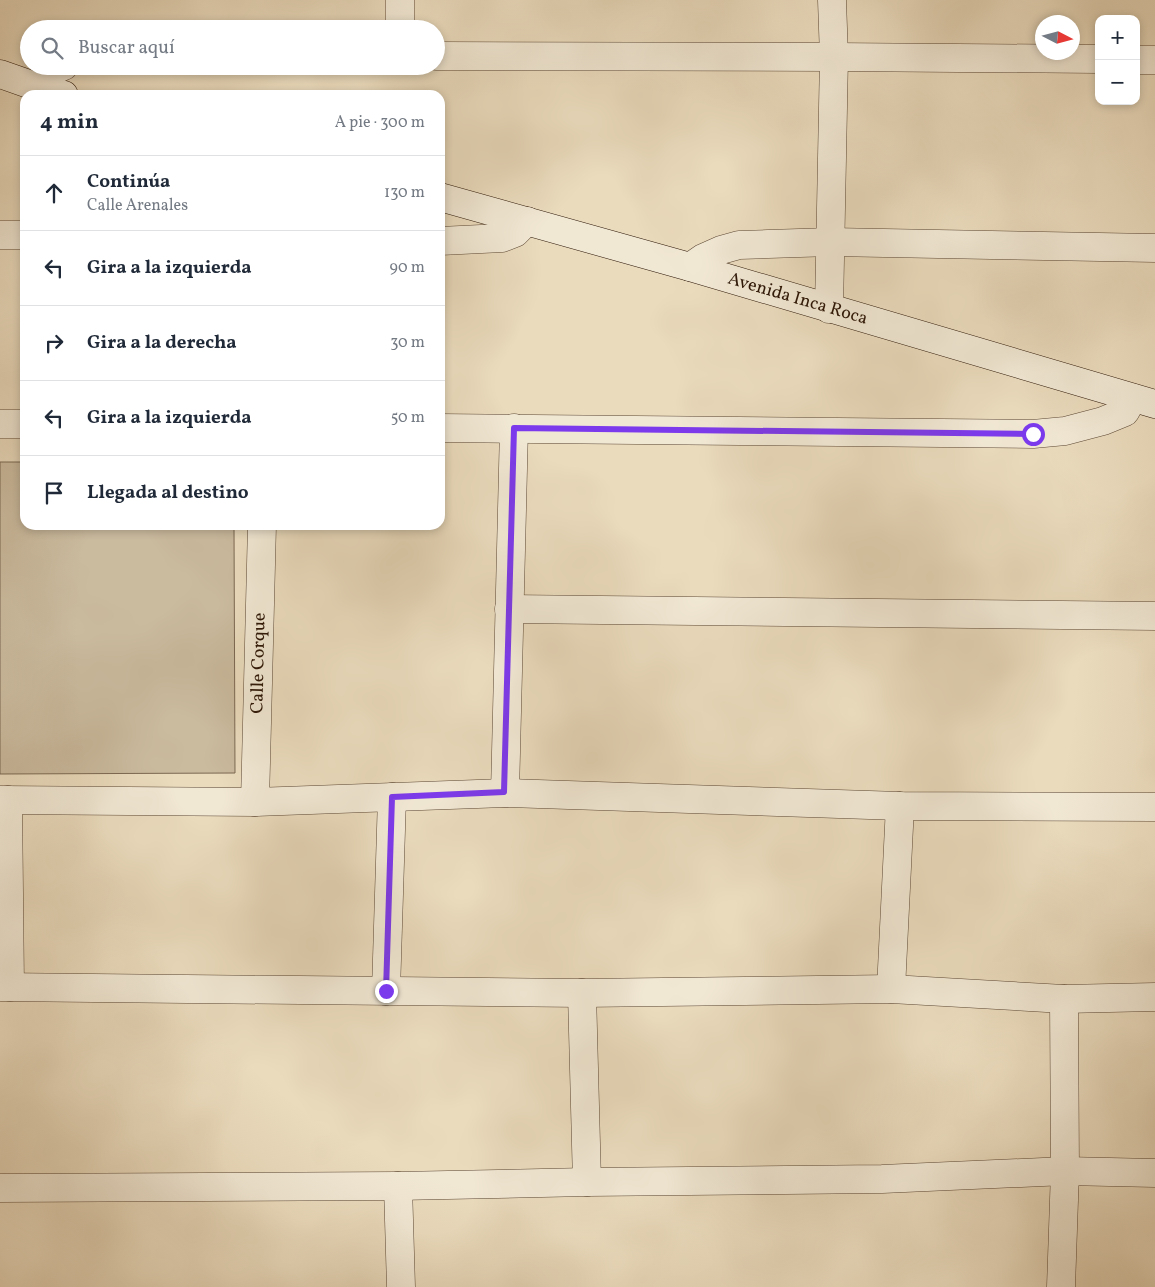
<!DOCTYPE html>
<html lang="es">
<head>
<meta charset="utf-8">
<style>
  :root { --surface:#fff; --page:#f6f6f7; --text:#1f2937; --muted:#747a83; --line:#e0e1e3 }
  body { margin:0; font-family:Vollkorn,serif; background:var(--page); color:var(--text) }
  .controls { position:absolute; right:15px; top:15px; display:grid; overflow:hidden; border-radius:10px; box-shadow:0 2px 8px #0003 }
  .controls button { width:45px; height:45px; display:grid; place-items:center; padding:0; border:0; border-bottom:1px solid var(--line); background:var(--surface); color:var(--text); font:25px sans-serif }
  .compass { position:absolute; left:1035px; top:15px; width:45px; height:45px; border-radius:50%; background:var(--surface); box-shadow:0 2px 8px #0003; rotate:96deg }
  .stop { position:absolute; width:15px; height:15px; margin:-11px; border:4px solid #7c3aed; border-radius:50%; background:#fff }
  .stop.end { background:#7c3aed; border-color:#fff; box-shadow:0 1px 5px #0008 }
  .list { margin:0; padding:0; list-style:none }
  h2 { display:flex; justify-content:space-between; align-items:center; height:65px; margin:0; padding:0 20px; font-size:21px }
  h2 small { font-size:16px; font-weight:400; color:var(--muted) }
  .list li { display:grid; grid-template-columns:32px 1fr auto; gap:15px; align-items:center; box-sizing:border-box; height:75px; padding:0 20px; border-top:1px solid var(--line) }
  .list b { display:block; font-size:19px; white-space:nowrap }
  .list p { margin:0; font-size:16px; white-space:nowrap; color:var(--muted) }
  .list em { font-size:16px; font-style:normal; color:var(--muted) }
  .icon { flex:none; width:28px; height:28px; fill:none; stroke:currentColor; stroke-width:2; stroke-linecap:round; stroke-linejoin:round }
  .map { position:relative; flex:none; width:1155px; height:1287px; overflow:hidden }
  .search { position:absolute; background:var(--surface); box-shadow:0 2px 8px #0003; left:20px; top:20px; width:425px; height:55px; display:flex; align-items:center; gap:12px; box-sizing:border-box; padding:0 18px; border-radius:28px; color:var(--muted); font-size:19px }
  .panel { position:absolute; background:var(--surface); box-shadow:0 2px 8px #0003; left:20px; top:90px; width:425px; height:440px; border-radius:15px }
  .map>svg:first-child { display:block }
  .green { fill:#caba9e; stroke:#7b6852 }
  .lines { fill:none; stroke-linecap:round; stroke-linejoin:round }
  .street-casing { stroke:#5c4734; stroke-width:29 }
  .secondary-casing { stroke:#2c1606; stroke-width:29 }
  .street { stroke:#f1e8d4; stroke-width:28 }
  .secondary { stroke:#f1e8d4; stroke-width:28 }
  .route { stroke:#7c3aed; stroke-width:6 }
  .labels { text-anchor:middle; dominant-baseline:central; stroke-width:4; stroke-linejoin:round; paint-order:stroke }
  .street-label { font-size:18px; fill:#2c1606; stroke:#f1e8d4 }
</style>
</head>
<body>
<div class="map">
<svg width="1155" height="1287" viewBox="0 0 1155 1287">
  <rect width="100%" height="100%" fill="#eadbbd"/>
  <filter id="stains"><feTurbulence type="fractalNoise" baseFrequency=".004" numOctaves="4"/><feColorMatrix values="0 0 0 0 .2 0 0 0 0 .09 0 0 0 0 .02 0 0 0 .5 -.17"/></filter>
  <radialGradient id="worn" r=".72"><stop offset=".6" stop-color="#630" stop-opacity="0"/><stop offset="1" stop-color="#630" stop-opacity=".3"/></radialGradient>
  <path class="green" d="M0 462H25V525H234L235 773 0 774Z"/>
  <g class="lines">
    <defs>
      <g id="street">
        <path d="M400 29V0"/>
        <path d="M436 56 834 57 1099 59"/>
        <path d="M1136 60H1155"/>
        <path d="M40 88C46 78 52 70 64 66"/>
        <path d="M0 235H25"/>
        <path d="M440 241 502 238 515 233 527 221"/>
        <path d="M690 267 703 258 721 250 739 245 768 244 831 242 1155 248"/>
        <path d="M829 309 834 57 832 0"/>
        <path d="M0 424H25"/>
        <path d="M440 428 1033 434 1065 431 1103 421 1125 412 1133 398"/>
        <path d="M509 609 1155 616"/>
        <path d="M505 793 514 428"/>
        <path d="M0 800 255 802 505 793 900 806 1155 807"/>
        <path d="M8 800 10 987"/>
        <path id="s1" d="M255 802 262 525"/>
        <path d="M0 987 582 993 891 989 1064 999 1155 997"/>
        <path d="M891 989 900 806"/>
        <path d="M386 991 392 797"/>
        <path d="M582 993 587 1182"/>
        <path d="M398 1186 401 1287"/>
        <path d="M0 1188 398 1186 587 1182 882 1179 1065 1171 1155 1173"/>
        <path d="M1061 1287 1065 1171 1064 999"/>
      </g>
      <g id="secondary">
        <path d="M0 74 40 88 64 95"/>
        <path id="s2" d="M440 197 690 267 1155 404"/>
      </g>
    </defs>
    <use href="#street" class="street-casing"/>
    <use href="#secondary" class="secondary-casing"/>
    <use href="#street" class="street"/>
    <use href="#secondary" class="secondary"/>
  </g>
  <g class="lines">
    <path class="route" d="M386 991 392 797 504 792 514 428 1033 434"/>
  </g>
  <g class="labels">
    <g class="street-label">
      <text stroke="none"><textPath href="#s2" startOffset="372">Avenida Inca Roca</textPath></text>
      <text stroke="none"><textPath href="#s1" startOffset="139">Calle Corque</textPath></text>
    </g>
  </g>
  <rect width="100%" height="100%" filter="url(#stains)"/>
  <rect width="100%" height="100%" fill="url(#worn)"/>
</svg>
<div class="controls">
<button>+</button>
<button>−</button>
</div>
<svg class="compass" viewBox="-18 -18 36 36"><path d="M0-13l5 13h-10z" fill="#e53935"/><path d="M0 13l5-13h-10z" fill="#747a83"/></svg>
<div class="stop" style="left:1033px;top:434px"></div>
<div class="stop end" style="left:386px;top:991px"></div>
<div class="search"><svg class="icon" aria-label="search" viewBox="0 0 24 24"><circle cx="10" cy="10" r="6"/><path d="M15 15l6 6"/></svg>Buscar aquí</div>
<section class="panel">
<h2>4 min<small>A pie · 300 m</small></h2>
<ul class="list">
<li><svg class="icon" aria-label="ahead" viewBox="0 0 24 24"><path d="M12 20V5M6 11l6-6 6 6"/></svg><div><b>Continúa</b><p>Calle Arenales</p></div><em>130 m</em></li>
<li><svg class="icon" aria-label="left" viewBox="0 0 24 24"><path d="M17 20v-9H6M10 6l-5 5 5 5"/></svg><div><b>Gira a la izquierda</b></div><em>90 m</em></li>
<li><svg class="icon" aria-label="right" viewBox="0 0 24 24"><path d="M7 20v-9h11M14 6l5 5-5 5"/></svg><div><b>Gira a la derecha</b></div><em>30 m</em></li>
<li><svg class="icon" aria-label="left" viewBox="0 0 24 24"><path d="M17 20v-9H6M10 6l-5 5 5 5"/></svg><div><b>Gira a la izquierda</b></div><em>50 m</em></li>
<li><svg class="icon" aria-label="arrive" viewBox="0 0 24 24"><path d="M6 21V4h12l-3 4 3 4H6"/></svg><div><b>Llegada al destino</b></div></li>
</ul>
</section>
</div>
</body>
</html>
